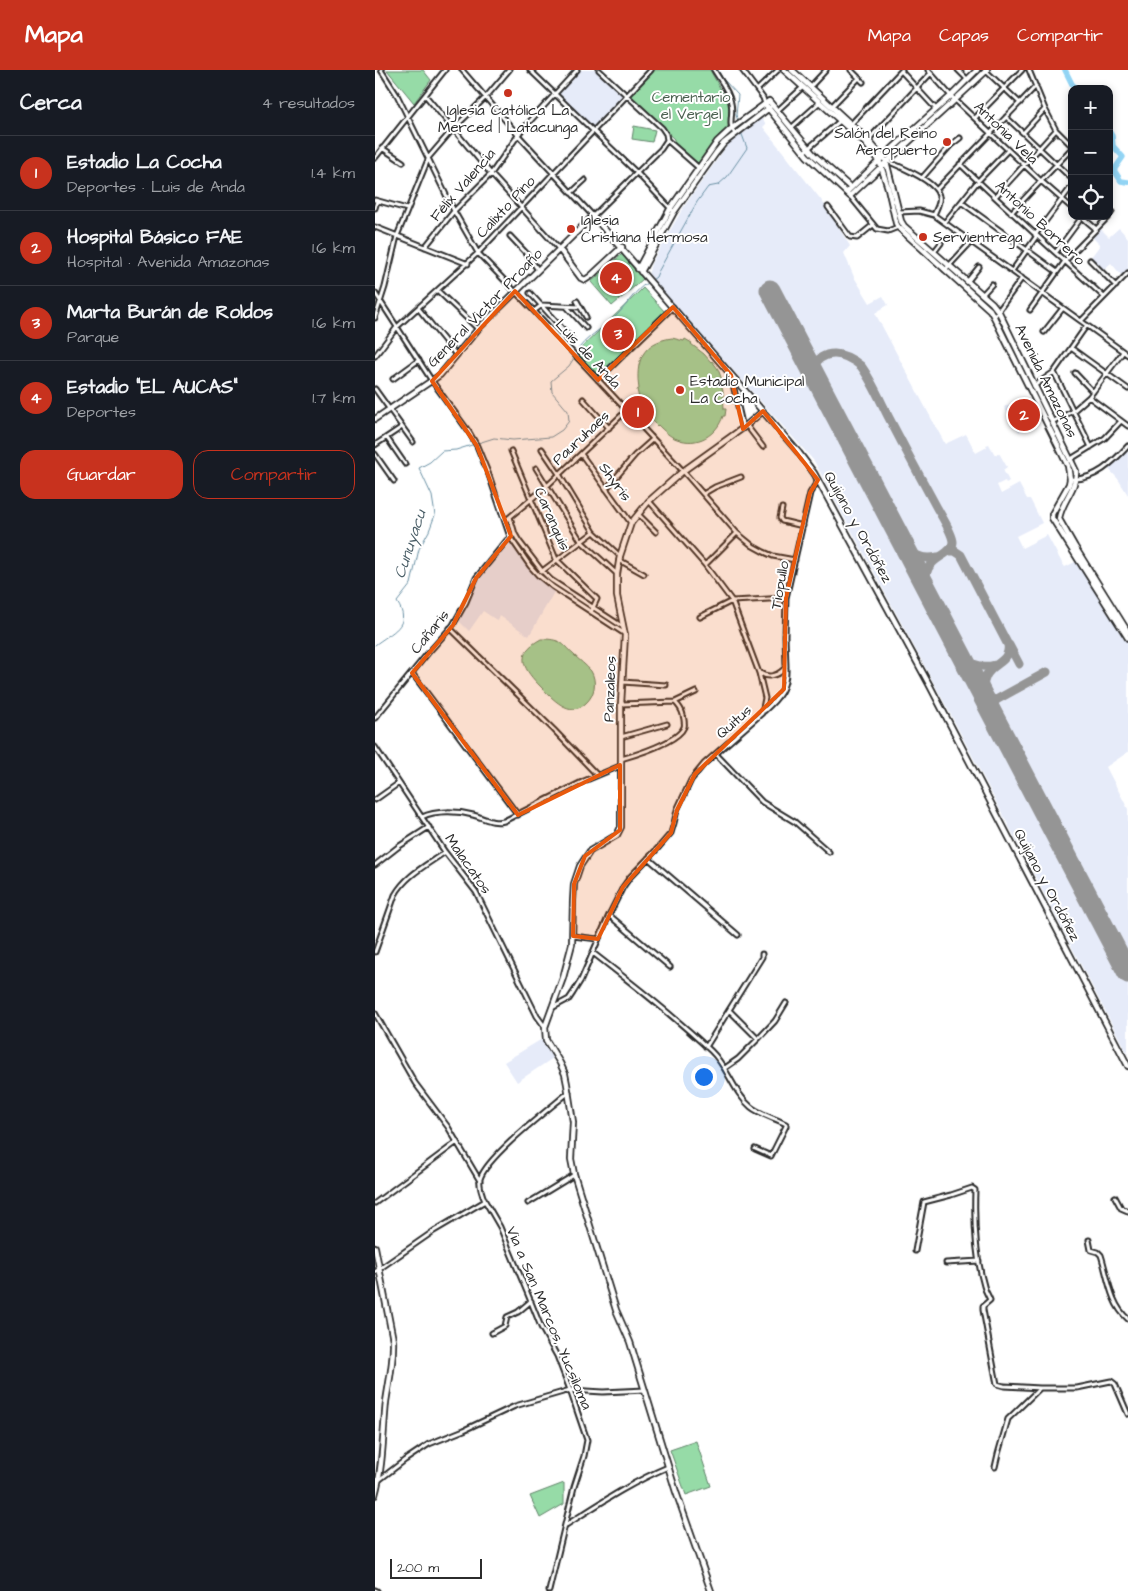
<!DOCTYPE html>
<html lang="es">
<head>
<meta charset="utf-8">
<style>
  :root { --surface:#171b24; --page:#242831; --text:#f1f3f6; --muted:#9ea1a6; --line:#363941; --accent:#c8321e }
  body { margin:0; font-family:"Architects Daughter",sans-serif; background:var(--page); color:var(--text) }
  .controls { position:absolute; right:15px; top:15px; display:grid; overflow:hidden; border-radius:10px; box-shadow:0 2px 8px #0003 }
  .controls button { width:45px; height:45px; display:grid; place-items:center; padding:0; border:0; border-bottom:1px solid var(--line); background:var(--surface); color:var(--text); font:25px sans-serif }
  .scale { position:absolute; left:15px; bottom:12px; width:92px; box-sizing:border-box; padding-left:5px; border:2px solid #2b2b2b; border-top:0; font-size:14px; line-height:18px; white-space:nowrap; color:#2b2b2b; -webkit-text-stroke:4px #fff; paint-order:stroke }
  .you { position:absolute; left:328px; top:1006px; width:18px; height:18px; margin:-12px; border:4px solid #fff; border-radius:50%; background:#1a73e8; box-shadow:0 0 0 8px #1a73e833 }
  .badge { display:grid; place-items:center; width:32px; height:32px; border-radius:50%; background:var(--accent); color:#fff; font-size:16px; font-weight:700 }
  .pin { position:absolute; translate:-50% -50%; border:2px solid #fff; box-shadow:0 1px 5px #0006 }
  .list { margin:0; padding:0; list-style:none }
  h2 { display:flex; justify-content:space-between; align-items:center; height:65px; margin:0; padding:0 20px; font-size:21px }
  h2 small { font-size:16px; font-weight:400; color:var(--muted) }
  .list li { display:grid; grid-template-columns:32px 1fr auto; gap:15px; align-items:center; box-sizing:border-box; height:75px; padding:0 20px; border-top:1px solid var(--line) }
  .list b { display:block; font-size:19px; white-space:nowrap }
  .list p { margin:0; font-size:16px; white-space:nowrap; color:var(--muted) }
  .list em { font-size:16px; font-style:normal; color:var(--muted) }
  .actions { display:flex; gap:10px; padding:15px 20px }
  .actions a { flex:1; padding:11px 0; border:1px solid var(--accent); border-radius:15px; text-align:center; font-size:18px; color:var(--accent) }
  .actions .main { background:var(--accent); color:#fff }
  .icon { flex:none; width:28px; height:28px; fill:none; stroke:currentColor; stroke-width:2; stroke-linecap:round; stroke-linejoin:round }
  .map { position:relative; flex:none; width:753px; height:1521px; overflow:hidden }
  header { display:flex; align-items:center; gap:30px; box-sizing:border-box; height:70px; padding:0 25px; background:var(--accent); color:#fff }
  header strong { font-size:24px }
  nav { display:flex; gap:28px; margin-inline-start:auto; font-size:18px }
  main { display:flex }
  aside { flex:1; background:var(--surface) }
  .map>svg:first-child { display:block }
  .built { fill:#e6ebf9 }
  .green { fill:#96dba7; stroke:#608369 }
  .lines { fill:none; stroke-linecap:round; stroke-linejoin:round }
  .stream { stroke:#6990a4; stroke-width:1 }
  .river { stroke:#92d4f4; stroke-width:5.5 }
  .taxiway { stroke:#959595; stroke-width:9 }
  .runway { stroke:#959595; stroke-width:21 }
  .street-casing { stroke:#2b2b2b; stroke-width:7 }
  .secondary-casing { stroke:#2b2b2b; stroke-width:8 }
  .street { stroke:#fff; stroke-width:3 }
  .secondary { stroke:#fff; stroke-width:4.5 }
  .marked { fill:#e8590c; fill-opacity:0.2; stroke:#e8590c; stroke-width:4; stroke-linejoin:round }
  .poi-dot { fill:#c8321e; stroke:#fff; stroke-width:2 }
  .labels { text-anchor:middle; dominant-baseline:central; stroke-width:4; stroke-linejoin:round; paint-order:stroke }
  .park-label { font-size:15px; fill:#4b6050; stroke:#fff }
  .poi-label { font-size:15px; fill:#2b2b2b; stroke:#fff; text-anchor:start }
  .street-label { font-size:15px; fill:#2b2b2b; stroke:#fff }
  .water-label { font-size:16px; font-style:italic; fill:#4a5e67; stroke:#fff }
</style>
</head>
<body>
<header>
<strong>Mapa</strong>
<nav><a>Mapa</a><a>Capas</a><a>Compartir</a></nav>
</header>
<main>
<aside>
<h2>Cerca<small>4 resultados</small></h2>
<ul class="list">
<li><span class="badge">1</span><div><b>Estadio La Cocha</b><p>Deportes · Luis de Anda</p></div><em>1.4 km</em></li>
<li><span class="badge">2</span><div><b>Hospital Básico FAE</b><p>Hospital · Avenida Amazonas</p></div><em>1.6 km</em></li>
<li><span class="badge">3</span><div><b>Marta Burán de Roldos</b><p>Parque</p></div><em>1.6 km</em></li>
<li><span class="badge">4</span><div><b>Estadio &quot;EL AUCAS&quot;</b><p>Deportes</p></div><em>1.7 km</em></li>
</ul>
<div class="actions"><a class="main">Guardar</a><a>Compartir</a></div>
</aside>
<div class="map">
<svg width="753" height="1521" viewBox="0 0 753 1521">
  <rect width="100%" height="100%" fill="#fff"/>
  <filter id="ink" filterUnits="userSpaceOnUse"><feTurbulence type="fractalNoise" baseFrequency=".02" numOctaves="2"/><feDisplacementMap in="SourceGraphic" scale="10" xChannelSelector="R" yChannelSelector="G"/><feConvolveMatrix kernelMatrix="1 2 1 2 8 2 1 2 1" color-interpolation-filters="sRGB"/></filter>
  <g filter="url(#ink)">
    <path class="built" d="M205 0H222L249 25 219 58 182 24Z
      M385 46 391 54 388 57 447 131 475 176 469 183 479 207 495 233 508 226 513 235 500 243 570 374 591 364 601 383 612 377 611 375 614 374 620 385 624 383 632 397 628 400 634 411 631 413 630 411 622 415 626 424 644 414 652 429H655L667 453 641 466 647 478 672 465 687 493 690 497 702 491 753 571V682L731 697 753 739V985L575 643 439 391 273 205 276 194 308 138 356 70Z
      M725 158 734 167 744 158 753 168V200L747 206 736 193 728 200 716 187 725 175 717 167Z
      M641 331 648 341 660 336 667 349 644 362 629 337Z
      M753 375V425L743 409 732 397Z
      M136 471 159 504 179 522 154 566 125 546 123 551 108 541 94 561 84 551 103 508Z
      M167 969 178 988 142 1012 129 992Z"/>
    <path class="green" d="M12 0H48L56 10 39 33Z
      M278 0H335L354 34 353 58 344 65 322 95 299 73V69L253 27Z
      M259 56 280 60 277 72 257 69Z
      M247 184 268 209 237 236 216 212Z
      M268 218 290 242 219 309 197 287Z
      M297 268 309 271 310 269 317 273 316 274 329 284 336 292 337 291 343 299 347 310 345 311 348 321 349 339H351L350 346H348C342 365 322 377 302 369 295 367 288 360 283 355L282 356 274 348 271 349 270 343 263 333 265 332 262 320 264 319C260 292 267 272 297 268Z
      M166 569C172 569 178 569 185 572 190 575 194 581 199 585 204 590 211 595 216 601 222 611 220 625 211 633 195 649 177 628 166 617 149 600 138 584 166 569Z
      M321 1371 336 1416 311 1425 295 1380Z
      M189 1413V1434L165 1448 155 1426Z"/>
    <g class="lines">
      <path class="stream" d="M343 0 348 9 363 25 361 45 363 51
        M277 210 281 207 283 202 322 132 333 117 343 115 352 107 372 78 366 62
        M201 283C208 268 231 257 242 245 253 234 259 221 272 213
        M0 575C16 562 38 556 22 532L36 514 44 479 54 461 60 445 57 426 44 398 55 392 67 381 81 380 119 368 138 370 176 367 187 360 194 351 193 341 177 322 176 311 194 296 199 288"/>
      <path class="river" d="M690 0 697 14 702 19
        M734 61 737 66 738 76 748 87 739 100 746 111 753 112"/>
      <path class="taxiway" d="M436 299C449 277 469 282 486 296 497 311 505 330 513 346 529 377 545 407 562 438 566 445 578 464 578 472 577 490 539 485 555 525
        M526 470C535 484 546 491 563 487
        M573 481H580L586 485 633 575C637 599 600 590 610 631
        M634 575 644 594
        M584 581C592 594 606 599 620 595
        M607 623 612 628 621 630 672 602
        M618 646 617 638 621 630"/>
      <path class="runway" d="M395 220 753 903"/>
      <defs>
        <path id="street" d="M6 0 22 25 79 141 103 183 159 241 308 401 362 463 378 476 389 482 398 486 420 490
          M87 0 143 65 218 146 286 79 292 70
          M155 0 262 103 299 142
          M224 0 287 58 291 64 292 70 325 99
          M339 0C345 10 354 21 356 33 359 45 352 53 360 64
          M367 0 388 28 390 34
          M476 0 488 12
          M553 0 576 26 666 111 697 138
          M583 0 592 9
          M610 0 645 33
          M654 0 670 39 681 60 697 76
          M526 1 561 39
          M435 17 451 0
          M382 20 403 0
          M50 25 116 104 184 179
          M457 36 484 8
          M402 41 428 17
          M631 47 697 109
          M600 48 647 0
          M476 54 527 0
          M416 58 445 32
          M648 63 670 39
          M493 70 556 3
          M7 78 28 92
          M429 82 465 51
          M0 88 70 0
          M512 91C526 97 561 111 564 126 566 132 561 139 559 145
          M585 94C632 139 681 183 729 227
          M547 108 576 75 585 68
          M562 119 661 16
          M196 123 210 110
          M475 126 502 159 513 161 523 157
          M620 127 681 60
          M0 130 32 139
          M586 132 682 202
          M453 137 475 167 482 168 498 155
          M0 138 2 131
          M734 138 737 142 734 146
          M524 142 544 141 559 145 753 285
          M636 143 697 78
          M706 146 721 159
          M570 152 603 111 633 80
          M0 157 93 194
          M660 165 697 116
          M135 166 151 183 163 200
          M50 177 79 141 116 104 146 61 202 0
          M559 182 566 173
          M681 182 707 147
          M715 190 741 216
          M570 200 596 172
          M637 201 661 167
          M592 212 604 197
          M63 221 103 259
          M0 223 57 311 94 362 102 376 114 405 135 467 155 496 163 505 178 517 250 564
          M155 223 194 266 197 270
          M607 225 617 214
          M202 231 211 247
          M192 237 211 258
          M43 238 81 285
          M655 240 690 191 734 146
          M159 241 167 235 205 237
          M619 247 647 208
          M0 248 10 217 22 166 54 87 78 59 111 27 134 0
          M706 251 753 203
          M669 262 688 238
          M696 278 753 319
          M0 286 22 257 103 183 276 0
          M679 302 716 377
          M700 303 718 322
          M356 306 368 358
          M18 309 44 290
          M223 310 298 237
          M659 316 679 302 712 255
          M0 319 38 372
          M714 327 753 356
          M208 329 234 358
          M677 352 698 341 714 327 748 282
          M372 356 388 377
          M12 368 30 394
          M0 375 27 357
          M167 379 184 404 219 462 245 486
          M136 381 181 489 222 529 216 542
          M0 384 19 411
          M206 384 256 453
          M696 389 730 368 746 351
          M161 398 206 471 242 504
          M695 409C720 411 738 392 753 376
          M231 419 260 385 278 369
          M328 424 340 417 366 407
          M407 438 405 448 407 451 428 456
          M263 444 281 462
          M135 447 140 464 144 471 167 501 176 510 248 557
          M130 451 172 416 251 341
          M244 490 269 504
          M330 495 362 463
          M166 502 219 462
          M325 547 357 531 411 528
          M75 558 179 660 222 705
          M37 603 143 745
          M385 603C394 609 404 605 411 597L410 566 411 528 435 423 443 410
          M247 612 291 615
          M300 632 321 622
          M389 641C404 628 412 618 411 598
          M0 648 53 583 78 555 91 532 101 508 132 470 140 464
          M246 667 292 654
          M0 677 70 782 101 822 162 946 170 957
          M341 684 387 732 420 752 454 782
          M246 689C260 685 303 672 309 657 310 654 309 649 308 645 307 640 304 636 300 632L246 634
          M0 730 24 713
          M47 747C61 740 83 741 98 745 110 748 117 754 129 751L209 711 245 696
          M273 788 363 865
          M0 795 23 777 54 757
          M234 845 295 897
          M198 866 223 869
          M0 882 20 825C31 805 52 795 70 782
          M218 883C258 914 299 946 336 981 353 997 358 1022 376 1037 386 1045 400 1048 411 1054V1056L396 1086 380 1079
          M177 938 194 929 198 923 206 910 234 845 248 817 255 807 284 777 296 763 299 753 302 740 316 710 329 694 387 643 390 628 384 603 357 531 330 495 274 431
          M354 940 383 969 400 951 411 933
          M0 943 40 1013 73 1057 105 1111
          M331 977 387 887V884
          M350 998 363 989 383 969
          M740 1127 746 1138 753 1141
          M110 1131 125 1157 154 1227 166 1257 182 1286 195 1320 212 1370 209 1386 199 1417 174 1521
          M0 1133 82 1072
          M153 1133 199 1105
          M714 1170 716 1180 723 1182 726 1185C733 1206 735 1234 753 1249
          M540 1181 549 1132 576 1125 597 1118 600 1120C599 1151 600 1185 609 1216 610 1221 613 1225 615 1230L608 1236V1240L621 1309 622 1314 629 1316 665 1318 633 1349 623 1384 620 1397
          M571 1193 604 1191
          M0 1202 59 1161 110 1131C107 1125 104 1115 105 1109 112 1086 174 1039 194 1022
          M117 1263 130 1256 132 1247 143 1242 156 1231
          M665 1318H702L736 1311 740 1314 753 1344
          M4 1410 30 1390 54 1374 89 1360 140 1336 195 1320 228 1322 270 1320
          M191 1455C224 1434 257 1412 293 1397
          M0 1520 2 1521"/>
        <path id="secondary" d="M409 0 490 73 504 90 513 118 521 153 523 157 615 240 619 247 693 396 695 409 694 414 677 444V448L753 568
          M417 0 493 70 511 91 526 151 529 156 617 233 624 242 701 401C702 419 686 432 684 449L700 477 753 562
          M390 34 432 86 475 126C520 83 567 43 612 0
          M474 120 508 87 576 26 602 0
          M185 180 206 208 210 210 216 206 247 177
          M263 199 295 139 342 72 356 59 394 31 439 85 476 118
          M266 202 299 142 341 83 349 73 394 38
          M362 331 373 325
          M0 349 65 305 103 259 218 146 424 383 439 403 554 614 753 996
          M0 1177 18 1270C19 1291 14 1311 11 1332 8 1361 8 1397 0 1425
          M336 1521 301 1422 255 1272 241 1240 199 1104 196 1089 198 1052 192 1014 190 1004 185 993 171 970 170 957 188 908 197 874 198 831 199 814 205 796 215 781 242 765 246 757V634L250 565 242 526V504L245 486 256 453 274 431 308 401 368 358 388 341"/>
      </defs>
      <use href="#street" class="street-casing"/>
      <use href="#secondary" class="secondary-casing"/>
      <use href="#street" class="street"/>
      <use href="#secondary" class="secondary"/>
    </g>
  </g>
  <path class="marked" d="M140 221 223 310 298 237 356 305 368 359 388 341 443 410 435 423 411 528 409 619 320 704 302 740 296 763 248 817 223 869 198 866 199 814 210 786 245 760V695L143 745 37 603 78 555 101 508 136 466 102 376 57 311Z"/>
  <g class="poi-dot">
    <circle cx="133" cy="23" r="5"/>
    <circle cx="572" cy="72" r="5"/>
    <circle cx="196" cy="159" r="5"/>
    <circle cx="548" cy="167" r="5"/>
    <circle cx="305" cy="320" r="5"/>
  </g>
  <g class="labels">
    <g class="park-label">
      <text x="316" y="27">Cementario<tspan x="316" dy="17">el Vergel</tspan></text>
    </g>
    <g class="poi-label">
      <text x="133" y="40" text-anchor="middle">Iglesia Católica La<tspan x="133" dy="17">Merced | Latacunga</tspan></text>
      <text x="562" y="63" text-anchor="end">Salón del Reino<tspan x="562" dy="17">Aeropuerto</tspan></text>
      <text x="206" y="150">Iglesia<tspan x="206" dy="17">Cristiana Hermosa</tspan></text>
      <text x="558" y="167">Servientrega</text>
      <text x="315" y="311">Estadio Municipal<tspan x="315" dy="17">La Cocha</tspan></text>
    </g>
    <g class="street-label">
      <text transform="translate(631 63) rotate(44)">Antonia Vela</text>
      <text transform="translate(88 115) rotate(-49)">Félix Valencia</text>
      <text transform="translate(131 137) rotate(-47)">Calixto Pino</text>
      <text transform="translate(665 153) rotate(43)">Antonio Borrero</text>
      <text transform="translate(110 238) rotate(-46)">General Victor Proaño</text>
      <text transform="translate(213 284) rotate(47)">Luis de Anda</text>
      <text transform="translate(671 311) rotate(64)">Avenida Amazonas</text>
      <text transform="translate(206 368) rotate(-43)">Pauruhaes</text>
      <text transform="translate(240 412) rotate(54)">Shyris</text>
      <text transform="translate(177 449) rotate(66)">Caranquis</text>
      <text transform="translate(483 457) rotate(61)">Quijano y Ordóñez</text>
      <text transform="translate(405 515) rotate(-80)">Tiopullo</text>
      <text transform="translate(55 562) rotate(-51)">Cañaris</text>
      <text transform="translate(235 619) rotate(-88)">Panzaleos</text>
      <text transform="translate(359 652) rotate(-42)">Quitus</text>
      <text transform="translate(93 794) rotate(55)">Malacatos</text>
      <text transform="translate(672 815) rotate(62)">Quijano y Ordóñez</text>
      <text transform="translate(174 1248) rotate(67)">Via a San Marcos, Yucsiloma</text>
    </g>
    <g class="water-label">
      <text transform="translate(35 474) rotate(-72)">Cunuyacu</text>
    </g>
  </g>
</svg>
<div class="controls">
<button>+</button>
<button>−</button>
<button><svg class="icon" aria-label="locate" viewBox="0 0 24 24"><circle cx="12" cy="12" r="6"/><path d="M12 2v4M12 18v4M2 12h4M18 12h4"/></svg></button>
</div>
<div class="scale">200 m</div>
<div class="you"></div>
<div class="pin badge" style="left:263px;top:342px">1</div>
<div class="pin badge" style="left:649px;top:345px">2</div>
<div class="pin badge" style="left:243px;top:264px">3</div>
<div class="pin badge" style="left:241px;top:208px">4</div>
</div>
</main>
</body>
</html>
